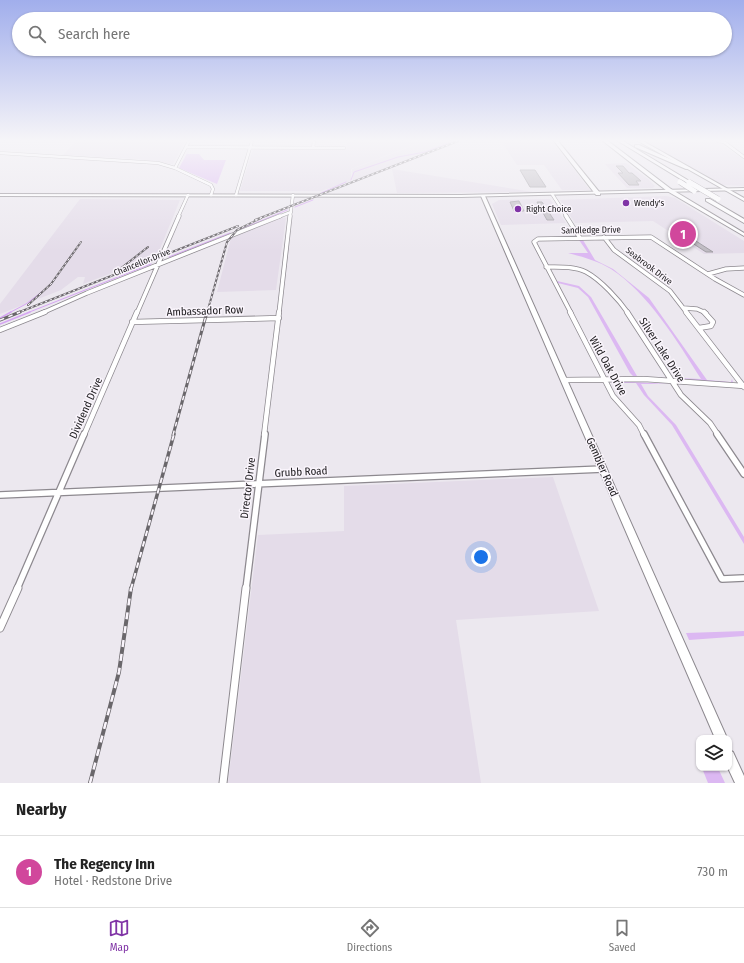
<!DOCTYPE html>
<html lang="en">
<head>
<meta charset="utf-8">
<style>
  :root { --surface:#fff; --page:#f6f6f6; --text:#222; --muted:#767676; --line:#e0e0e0; --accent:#8034a6 }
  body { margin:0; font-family:"Fira Sans Condensed",sans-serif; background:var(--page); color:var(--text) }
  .controls { position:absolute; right:12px; bottom:12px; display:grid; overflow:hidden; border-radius:8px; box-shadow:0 1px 3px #0004 }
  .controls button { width:36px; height:36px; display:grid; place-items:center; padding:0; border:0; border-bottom:1px solid var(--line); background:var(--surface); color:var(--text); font:20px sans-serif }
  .you { position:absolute; left:481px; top:557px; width:14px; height:14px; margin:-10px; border:3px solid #fff; border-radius:50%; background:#1a73e8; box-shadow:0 0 0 6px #1a73e833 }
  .badge { display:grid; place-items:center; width:26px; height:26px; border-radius:50%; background:var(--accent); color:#fff; font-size:13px; font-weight:700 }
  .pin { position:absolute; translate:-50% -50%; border:2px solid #fff; box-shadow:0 1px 4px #0006 }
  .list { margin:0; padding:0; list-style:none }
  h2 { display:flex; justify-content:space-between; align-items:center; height:52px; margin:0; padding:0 16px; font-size:17px }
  h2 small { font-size:13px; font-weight:400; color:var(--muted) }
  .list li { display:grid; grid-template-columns:26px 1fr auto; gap:12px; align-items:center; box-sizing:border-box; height:72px; padding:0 16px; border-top:1px solid var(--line) }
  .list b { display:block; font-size:15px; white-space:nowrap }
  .list p { margin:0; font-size:13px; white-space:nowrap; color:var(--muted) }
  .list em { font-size:13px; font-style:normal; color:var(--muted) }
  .icon { flex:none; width:22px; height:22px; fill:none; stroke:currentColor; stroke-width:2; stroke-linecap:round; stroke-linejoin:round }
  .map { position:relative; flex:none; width:744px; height:783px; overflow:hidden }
  .search { position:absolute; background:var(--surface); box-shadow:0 1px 3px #0004; left:12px; right:12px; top:12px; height:44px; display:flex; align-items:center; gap:10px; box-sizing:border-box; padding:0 14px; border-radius:22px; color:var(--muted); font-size:15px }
  .sheet { height:124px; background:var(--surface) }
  nav { display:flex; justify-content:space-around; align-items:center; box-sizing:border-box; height:56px; border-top:1px solid var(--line); background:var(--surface); font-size:11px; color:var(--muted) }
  nav a { display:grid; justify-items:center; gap:2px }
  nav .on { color:var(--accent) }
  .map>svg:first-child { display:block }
  .built { fill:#e4dce9 }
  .green { fill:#dcb8f2 }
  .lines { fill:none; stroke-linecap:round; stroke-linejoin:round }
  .stream-far1 { stroke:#d6a5f3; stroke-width:1 }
  .stream { stroke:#d6a5f3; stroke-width:1.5 }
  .building { fill:#bfbbc2; stroke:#a19ea4 }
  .street-far4-casing { stroke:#8d898f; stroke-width:3.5 }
  .street-far3-casing { stroke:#8d898f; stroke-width:5 }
  .street-far2-casing { stroke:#8d898f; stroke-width:6 }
  .street-far1-casing { stroke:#8d898f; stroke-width:8 }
  .street-casing { stroke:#8d898f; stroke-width:9 }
  .secondary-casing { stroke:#8d898f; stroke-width:2 }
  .primary-casing { stroke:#8d898f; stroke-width:2 }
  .highway-casing { stroke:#8d898f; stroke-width:2 }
  .street-far4 { stroke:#fff; stroke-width:2.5 }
  .street-far3 { stroke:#fff; stroke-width:3.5 }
  .street-far2 { stroke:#fff; stroke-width:4.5 }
  .street-far1 { stroke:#fff; stroke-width:5.5 }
  .street { stroke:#fff; stroke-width:7 }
  .secondary { fill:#fff; fill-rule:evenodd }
  .primary { fill:#fff; fill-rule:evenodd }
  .highway { fill:#fff; fill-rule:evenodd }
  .rail-far3-casing { stroke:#6a676b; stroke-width:2 }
  .rail-far2-casing { stroke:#6a676b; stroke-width:3 }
  .rail-far1-casing { stroke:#6a676b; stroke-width:3.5 }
  .rail-casing { stroke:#6a676b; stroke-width:4 }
  .rail-far3 { stroke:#faf5fc; stroke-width:1; stroke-dasharray:2.5; stroke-linecap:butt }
  .rail-far2 { stroke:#faf5fc; stroke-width:1.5; stroke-dasharray:4.5; stroke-linecap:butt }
  .rail-far1 { stroke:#faf5fc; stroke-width:2; stroke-dasharray:5.5; stroke-linecap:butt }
  .rail { stroke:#faf5fc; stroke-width:2.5; stroke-dasharray:7; stroke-linecap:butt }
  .highway-bridge-casing { stroke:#8d898f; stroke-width:6; stroke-linecap:butt }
  .highway-bridge { stroke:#fff; stroke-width:5 }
  .poi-dot { fill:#8034a6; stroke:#faf5fc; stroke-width:1.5 }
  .labels { text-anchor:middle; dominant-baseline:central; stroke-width:3; stroke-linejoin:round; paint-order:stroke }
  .far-poi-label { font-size:9px; fill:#222023; stroke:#faf5fc; text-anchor:start }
  .far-street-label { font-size:9px; fill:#222023; stroke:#faf5fc }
  .street-label { font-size:11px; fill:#222023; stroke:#faf5fc }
</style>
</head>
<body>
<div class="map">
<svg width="744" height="783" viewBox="0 0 744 783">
  <rect width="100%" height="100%" fill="#ece8ef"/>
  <path class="built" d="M76 141H185L173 164H169L138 159 63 155Z
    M347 141H424L351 169V181L321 191H240L253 149H347Z
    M426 141H463L353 183 352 169Z
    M501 141H552L590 190H562L544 165H517Z
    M644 141H725L732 146H724L744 160V186L721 185Z
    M626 163 648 179 655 186 653 188H627L605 164Z
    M392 169 533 192 397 193Z
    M666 196 675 198 744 241V253L704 254 653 221 575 223 560 200Z
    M80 199 180 200 157 256 83 284 85 277H78L61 290 0 314V304Z
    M550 199 566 223 501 225 492 204 499 200Z
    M282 217 286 218 276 290 217 292 231 238Z
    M553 477 599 611 456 620 481 783H228L258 535 344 531V486Z"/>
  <path class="green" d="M190 148 187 154H199L204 160H226L217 184 179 168Z
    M579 240H583L595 260 613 269 649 298 707 380 731 382 732 379 733 383 707 382 678 378 701 379C678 342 648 293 611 269 598 261 583 257 568 253H588Z
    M557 281 579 286 591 297 637 376H633L630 373 588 297 578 288 558 283Z
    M615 381 668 384H641L648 396 676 425 744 537V544L672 425 644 395 636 383H611Z
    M744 631V636L689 640 686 633Z
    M702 768H718L725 783H708Z"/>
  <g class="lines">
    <path class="stream-far1" d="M351 180 354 172 398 157 425 152 453 141
      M321 193 346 182
      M295 207 313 200
      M241 229 287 210
      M169 257 230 233
      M9 313 26 304 43 291
      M27 313 151 264"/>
    <path class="stream" d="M0 318 11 312
      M0 324 30 312"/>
  </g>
  <path class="building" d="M616 166H623L629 173H632L641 181H636L639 185H629L618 173H623Z
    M520 170H535L546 187H530Z
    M519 201 524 211H514L510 202Z
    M537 202H542L554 220H547Z
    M682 232 713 252H706L680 235Z"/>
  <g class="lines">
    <defs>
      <path id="street-far4" d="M718 141 724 142 744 157
        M186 147 344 148
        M313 148 314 141
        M0 153 158 163 175 168 211 185 213 189 211 195
        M175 168 189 141
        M552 194 567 217
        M236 195 252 141
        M178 217 188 195
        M278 217 291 212
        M290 217 293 195"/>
      <path id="street-far3" d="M566 216 580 238
        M604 237 614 250 670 291 687 313
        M546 267C559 267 574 266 586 272 601 280 619 300 628 313
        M708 274 726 269 744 268
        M684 308 697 309 706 313
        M42 313 87 293 280 216
        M137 313 179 216
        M279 313 290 216
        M571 313 534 242 538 239 651 237 715 279 744 295"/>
      <path id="street-far2" d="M570 312 613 396 639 425 644 435
        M627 312 681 395 710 423 718 435
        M686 312 744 387
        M132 322 279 318
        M699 328 711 326 713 322 704 312
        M0 330 45 312
        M564 380 644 379 744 386
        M84 435 137 312
        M264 435 279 312"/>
      <path id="street-far1" d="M644 434 722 579 744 578
        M717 434 744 474
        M0 495 603 469
        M17 589 84 434
        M246 589 265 434"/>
      <path id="street" d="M0 628 18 588
        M223 783 246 588"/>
      <path id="secondary" d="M554 141H558L600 193V195H596Z
        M638 141H643L744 198V201Z
        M667 189H671L744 233V236L667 191Z
        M481 195 485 196 727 738H715L481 196Z
        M729 750 733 752 744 776V783H735L728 768Z"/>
      <path id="primary" d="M744 188V190L461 197 0 196V194L461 195Z"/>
      <path id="highway" d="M603 141H608L671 189V191H667Z
        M618 141H623L691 182 687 183Z
        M635 145H639L690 168 686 169 635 147Z
        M706 199H710L744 219V223L706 201Z"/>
    </defs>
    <use href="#street-far4" class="street-far4-casing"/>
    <use href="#street-far3" class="street-far3-casing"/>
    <use href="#street-far2" class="street-far2-casing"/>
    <use href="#street-far1" class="street-far1-casing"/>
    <use href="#street" class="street-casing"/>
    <use href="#secondary" class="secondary-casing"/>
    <use href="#primary" class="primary-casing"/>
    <use href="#highway" class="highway-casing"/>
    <use href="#street-far4" class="street-far4"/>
    <use href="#street-far3" class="street-far3"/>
    <use href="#street-far2" class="street-far2"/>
    <use href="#street-far1" class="street-far1"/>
    <use href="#street" class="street"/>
    <use href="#secondary" class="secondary"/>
    <use href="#primary" class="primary"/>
    <use href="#highway" class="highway"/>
    <defs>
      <path id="rail-far3" d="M255 220 458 141
        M120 269 148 247
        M28 305 51 284 81 242
        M17 313 238 226
        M207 313 227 242 237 230 261 218"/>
      <path id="rail-far2" d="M0 320 20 312
        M173 435 207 312"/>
      <path id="rail-far1" d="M131 589 174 434"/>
      <path id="rail" d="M90 783 119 672 131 588"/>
    </defs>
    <use href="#rail-far3" class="rail-far3-casing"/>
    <use href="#rail-far2" class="rail-far2-casing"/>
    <use href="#rail-far1" class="rail-far1-casing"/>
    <use href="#rail" class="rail-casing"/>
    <use href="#rail-far3" class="rail-far3"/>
    <use href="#rail-far2" class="rail-far2"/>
    <use href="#rail-far1" class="rail-far1"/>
    <use href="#rail" class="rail"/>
    <defs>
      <path id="highway-bridge" d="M680 182 694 191
        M689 182 718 199"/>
    </defs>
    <use href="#highway-bridge" class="highway-bridge-casing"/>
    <use href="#highway-bridge" class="highway-bridge"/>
  </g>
  <linearGradient id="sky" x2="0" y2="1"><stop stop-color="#a1aeec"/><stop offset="0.56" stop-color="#f6f5f8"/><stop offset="1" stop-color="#f6f5f8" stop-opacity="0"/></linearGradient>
  <rect width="744" height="251" fill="url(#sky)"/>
  <g class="poi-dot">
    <circle cx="626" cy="203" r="4"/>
    <circle cx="518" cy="209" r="4"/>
  </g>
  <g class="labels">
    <g class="far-poi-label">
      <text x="634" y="203">Wendy's</text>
      <text x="526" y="209">Right Choice</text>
    </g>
    <g class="far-street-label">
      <text transform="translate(591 230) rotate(-1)">Sandledge Drive</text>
      <text transform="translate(142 262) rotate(-22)">Chancellor Drive</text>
      <text transform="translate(649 266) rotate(37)">Seabrook Drive</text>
    </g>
    <g class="street-label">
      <text transform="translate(205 311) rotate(-2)">Ambassador Row</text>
      <text transform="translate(662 350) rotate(57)">Silver Lake Drive</text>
      <text transform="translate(608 366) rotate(61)">Wild Oak Drive</text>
      <text transform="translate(86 408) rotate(-66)">Dividend Drive</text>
      <text transform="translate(602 467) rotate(66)">Gembler Road</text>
      <text transform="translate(301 472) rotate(-3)">Grubb Road</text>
      <text transform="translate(248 488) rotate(-83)">Director Drive</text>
    </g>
  </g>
</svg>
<div class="controls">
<button><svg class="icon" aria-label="layers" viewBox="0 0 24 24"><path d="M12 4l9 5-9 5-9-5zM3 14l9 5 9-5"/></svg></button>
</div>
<div class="you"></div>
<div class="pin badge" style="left:683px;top:234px;background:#d1479c">1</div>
<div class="search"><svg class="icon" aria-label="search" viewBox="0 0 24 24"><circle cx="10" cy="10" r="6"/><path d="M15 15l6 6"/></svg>Search here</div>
</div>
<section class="sheet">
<h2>Nearby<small></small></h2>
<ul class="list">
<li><span class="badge" style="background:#d1479c">1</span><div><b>The Regency Inn</b><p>Hotel · Redstone Drive</p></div><em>730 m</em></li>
</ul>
</section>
<nav>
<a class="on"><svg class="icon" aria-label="map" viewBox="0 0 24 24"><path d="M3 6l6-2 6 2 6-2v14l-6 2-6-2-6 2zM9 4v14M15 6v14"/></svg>Map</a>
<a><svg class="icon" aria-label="directions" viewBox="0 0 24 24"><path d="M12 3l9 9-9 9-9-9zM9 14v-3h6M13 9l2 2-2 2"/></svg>Directions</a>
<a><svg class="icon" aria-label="saved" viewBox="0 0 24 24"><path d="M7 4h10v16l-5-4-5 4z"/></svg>Saved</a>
</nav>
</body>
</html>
